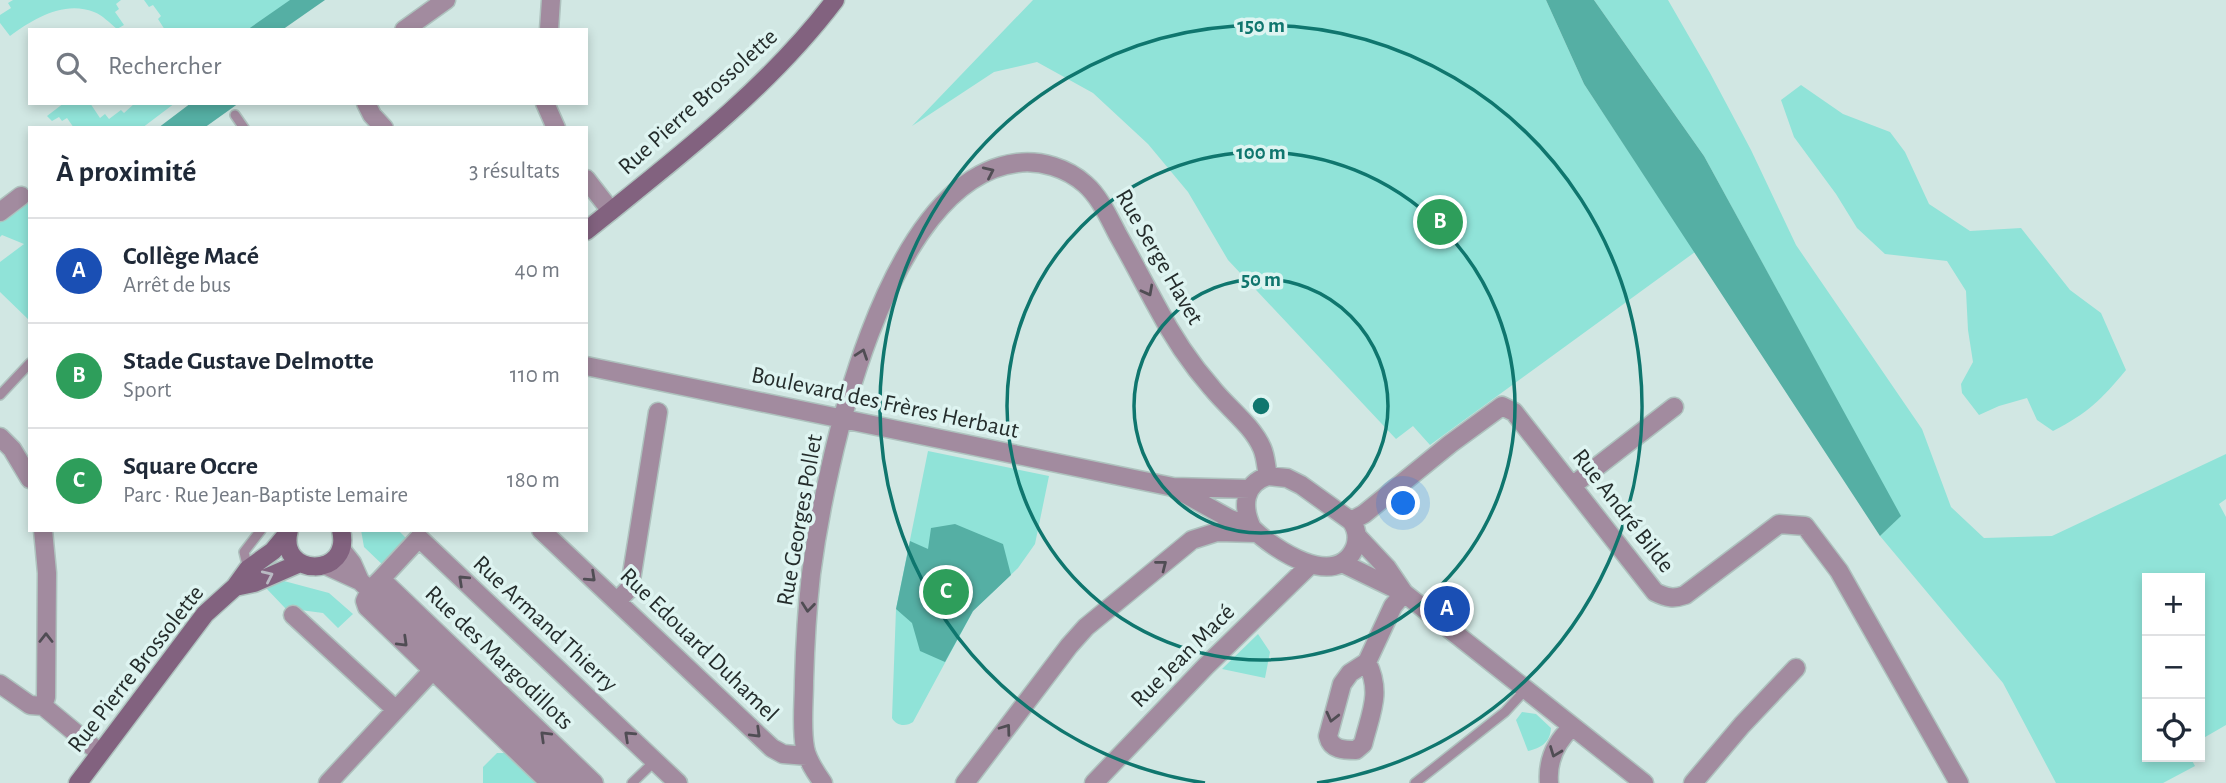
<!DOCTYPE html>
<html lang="fr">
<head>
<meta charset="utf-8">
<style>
  :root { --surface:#fff; --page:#f6f6f7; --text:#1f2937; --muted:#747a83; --line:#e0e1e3; --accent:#0f766e }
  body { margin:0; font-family:"Alegreya Sans",sans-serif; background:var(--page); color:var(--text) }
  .controls { position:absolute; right:21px; bottom:21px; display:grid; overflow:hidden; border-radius:0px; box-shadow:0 4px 10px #0003 }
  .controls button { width:63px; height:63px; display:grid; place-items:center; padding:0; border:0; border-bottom:2px solid var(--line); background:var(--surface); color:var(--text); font:35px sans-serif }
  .you { position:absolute; left:1404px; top:504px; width:24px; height:24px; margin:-18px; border:5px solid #fff; border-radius:50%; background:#1a73e8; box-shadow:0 0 0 10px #1a73e833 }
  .badge { display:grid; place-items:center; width:46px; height:46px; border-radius:50%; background:var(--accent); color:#fff; font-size:23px; font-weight:700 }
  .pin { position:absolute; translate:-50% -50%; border:4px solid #fff; box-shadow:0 2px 7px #0006 }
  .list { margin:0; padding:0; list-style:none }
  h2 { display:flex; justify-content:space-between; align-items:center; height:91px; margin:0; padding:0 28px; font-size:30px }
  h2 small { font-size:23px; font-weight:400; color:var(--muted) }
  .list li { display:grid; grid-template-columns:46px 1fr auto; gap:21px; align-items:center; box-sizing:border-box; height:105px; padding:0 28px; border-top:2px solid var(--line) }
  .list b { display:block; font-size:26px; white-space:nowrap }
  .list p { margin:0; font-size:23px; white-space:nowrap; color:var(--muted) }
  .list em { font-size:23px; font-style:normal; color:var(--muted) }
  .icon { flex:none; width:38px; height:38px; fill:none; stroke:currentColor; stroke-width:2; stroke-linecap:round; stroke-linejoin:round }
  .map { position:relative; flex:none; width:2226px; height:783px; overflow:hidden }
  .search { position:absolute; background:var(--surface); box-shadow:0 4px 10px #0003; left:28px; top:28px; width:560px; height:77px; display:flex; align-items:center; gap:18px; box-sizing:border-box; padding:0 24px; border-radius:0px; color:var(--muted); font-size:26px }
  .panel { position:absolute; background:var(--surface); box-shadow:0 4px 10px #0003; left:28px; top:126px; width:560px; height:406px; border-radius:0px }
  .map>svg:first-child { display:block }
  .green { fill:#90e3d8 }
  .forest { fill:#55afa4 }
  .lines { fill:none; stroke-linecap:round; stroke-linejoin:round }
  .service-casing { stroke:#aec2be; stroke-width:12 }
  .minor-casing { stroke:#aec2be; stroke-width:21 }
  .secondary-casing { stroke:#aec2be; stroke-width:21 }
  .service { stroke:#a28b9f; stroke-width:9 }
  .minor { stroke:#a28b9f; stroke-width:18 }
  .secondary { stroke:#82627f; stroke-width:18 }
  .oneway { stroke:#504d54 }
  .oneway2 { stroke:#b9bac3 }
  .ring { fill:none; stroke:#0f766e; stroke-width:3.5 }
  .labels { text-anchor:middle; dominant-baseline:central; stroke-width:7; stroke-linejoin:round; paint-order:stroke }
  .street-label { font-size:24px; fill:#242c2b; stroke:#def4f1 }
  .centre { fill:#0f766e; stroke:#def4f1; stroke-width:3.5 }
  .ring-label { font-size:21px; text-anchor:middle; font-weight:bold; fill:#0f766e; stroke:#def4f1; stroke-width:7; stroke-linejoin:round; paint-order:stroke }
</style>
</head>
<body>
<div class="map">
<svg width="2226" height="783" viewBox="0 0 2226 783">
  <rect width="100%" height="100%" fill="#d1e7e3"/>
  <path class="green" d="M13 0H121L116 4 119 9 115 12 124 25 117 29C110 23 102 15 94 12 64 0 33 19 10 36L0 23V15L11 8 8 3Z
    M144 0H307L266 30H165L158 19 161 16 153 5 149 7Z
    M1033 0H1546L1584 84 1695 252 1430 445 1413 426 1396 439 1228 260 1188 192 1148 144 1093 93 1037 62 994 72 912 126Z
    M1594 0H1668L1710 73 1751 150 1796 245 1922 429 1951 507 1984 538 2052 536 2226 454V499L2219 504 2226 517V725L2200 740V578H2147V757H2190L2195 766 2163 783H2056L2003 683 1880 536 1900 516 1704 156Z
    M1801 85 1843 114 1890 132 1905 152 1929 204 1970 231 2021 228 2070 290 2101 313 2126 370C2101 400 2088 413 2053 431L2037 420 2027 398 1999 406 1979 415 1962 393 1961 384 1973 362 1968 330 1966 291 1947 261 1885 254 1857 228 1836 194 1794 137 1781 100Z
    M64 103H90L100 118 105 114 109 119 121 110 124 113 135 103H175L142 128H74L67 118 62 121 59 117 52 121 47 116Z
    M30 194V321L0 292V262L24 244 2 235 0 237V220Z
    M928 451 1049 476 1035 544 1018 568 973 611 913 722C906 727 896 726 892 718L896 609Z
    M361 530H398L405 537 407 546 386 568 364 547Z
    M284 581 329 593 353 614 338 628 323 613 285 608 266 588 270 584Z
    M1258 634 1270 652 1265 678 1222 669Z
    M1522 712 1536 714 1551 728C1550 743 1541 748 1528 751L1516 720Z
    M497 753H505L536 783H483V767Z"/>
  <path class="forest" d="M290 0H325L282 30H247Z
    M1546 0H1594L1704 156 1901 516 1880 536 1584 84Z
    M191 103H239L204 128H158Z
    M955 524 1003 544 1011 575 973 611 945 662 920 651 912 623 896 609 910 541 928 549 931 528Z"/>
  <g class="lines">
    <defs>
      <path id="service" d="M235 115 244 128
        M0 395 30 363
        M248 569 244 552 261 530
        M632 783 655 761
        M1415 783 1505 712 1526 689"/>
      <path id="minor" d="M404 30 446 0
        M549 30 551 0
        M366 103 372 115 384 128
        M545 103 556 128
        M586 179 611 211
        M0 212 21 196
        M586 366 1173 487 1250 489
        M0 437 12 449 30 479
        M1268 476 1287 478 1301 485 1351 521C1357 529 1358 538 1355 547 1337 592 1272 548 1252 528 1242 507 1243 484 1268 476Z
        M1572 486 1674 407
        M1176 489 1230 519 1251 527
        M1351 521 1364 514 1450 444 1502 406 1514 412 1655 592C1667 598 1674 599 1685 595L1779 524 1805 526 1839 571 1959 783
        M43 530 47 573 46 697 43 706
        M541 530 772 748 783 754 807 756
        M1357 536 1387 568 1404 593
        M341 549 352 563 360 581 572 783
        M1342 563 1404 593 1644 783
        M325 565 360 581
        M381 579 419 538 678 783
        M617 601 629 589 631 580 658 412
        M293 615 395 709
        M1367 662C1382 693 1371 712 1363 744L1356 750C1344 750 1331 750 1328 736L1342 684 1350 673 1367 662 1393 606 1404 593
        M0 684 30 705 43 706 100 753
        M328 783 432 671
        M550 783 367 607 365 601 370 590 381 579 594 783
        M823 783C816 773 807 760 805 748 801 727 804 703 804 681 805 645 807 610 811 574 825 467 884 179 1017 163 1041 160 1067 168 1085 184 1100 197 1109 218 1118 235 1131 258 1143 281 1156 305 1171 334 1190 363 1212 388 1228 408 1252 425 1262 448 1266 457 1266 467 1268 476
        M965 783 1069 646 1086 627 1192 540 1217 532 1257 533
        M1094 783 1206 666 1310 565
        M1549 783C1547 760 1556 742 1572 727
        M1693 783 1742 725 1796 668"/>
      <path id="secondary" d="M586 231C673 161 767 90 835 0
        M289 530C276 578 353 579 341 530
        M235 587 254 583 300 563
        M78 783 205 614 235 587 248 569 273 551 287 534"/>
    </defs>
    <use href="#service" class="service-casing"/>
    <use href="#minor" class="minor-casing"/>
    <use href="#secondary" class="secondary-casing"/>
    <use href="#service" class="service"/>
    <use href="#minor" class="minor"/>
    <use href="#secondary" class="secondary"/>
  </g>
  <defs><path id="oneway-chevron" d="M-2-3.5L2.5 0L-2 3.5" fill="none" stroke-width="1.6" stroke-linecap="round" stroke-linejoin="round" transform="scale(1.75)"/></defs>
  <g class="oneway">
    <use href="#oneway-chevron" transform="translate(989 172) rotate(-25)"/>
    <use href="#oneway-chevron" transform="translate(1148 291) rotate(62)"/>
    <use href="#oneway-chevron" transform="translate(862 354) rotate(-71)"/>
    <use href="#oneway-chevron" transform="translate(1162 565) rotate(-38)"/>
    <use href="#oneway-chevron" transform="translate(591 577) rotate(43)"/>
    <use href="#oneway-chevron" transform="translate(463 580) rotate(-137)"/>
    <use href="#oneway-chevron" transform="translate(808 607) rotate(96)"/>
    <use href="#oneway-chevron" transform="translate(46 638) rotate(-90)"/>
    <use href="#oneway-chevron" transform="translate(403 642) rotate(44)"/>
    <use href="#oneway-chevron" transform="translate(1332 717) rotate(104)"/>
    <use href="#oneway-chevron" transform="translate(1006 729) rotate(-54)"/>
    <use href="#oneway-chevron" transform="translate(756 733) rotate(44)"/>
    <use href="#oneway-chevron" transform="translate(545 736) rotate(-136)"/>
    <use href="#oneway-chevron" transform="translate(629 736) rotate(-137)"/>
    <use href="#oneway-chevron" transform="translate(1555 752) rotate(111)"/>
  </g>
  <use class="oneway2" href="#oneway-chevron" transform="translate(268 576) rotate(-25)"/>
  <g class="ring">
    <circle cx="1261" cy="406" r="127"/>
    <circle cx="1261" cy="406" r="254"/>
    <path d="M1205 783A381 381 0 1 1 1317 783"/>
  </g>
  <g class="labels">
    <g class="street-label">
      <text transform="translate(698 102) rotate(-42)">Rue Pierre Brossolette</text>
      <text transform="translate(1159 257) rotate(60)">Rue Serge Havet</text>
      <text transform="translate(885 403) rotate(12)">Boulevard des Frères Herbaut</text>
      <text transform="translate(1623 511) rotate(52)">Rue André Bilde</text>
      <text transform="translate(800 520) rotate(-80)">Rue Georges Pollet</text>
      <text transform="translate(545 624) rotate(43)">Rue Armand Thierry</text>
      <text transform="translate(699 645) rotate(44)">Rue Edouard Duhamel</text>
      <text transform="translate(1183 656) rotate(-45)">Rue Jean Macé</text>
      <text transform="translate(499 658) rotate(44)">Rue des Margodillots</text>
      <text transform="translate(136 669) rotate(-52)">Rue Pierre Brossolette</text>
    </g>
  </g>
  <circle cx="1261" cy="406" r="10" class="centre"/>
  <g class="ring-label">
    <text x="1261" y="32">150 m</text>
    <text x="1261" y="159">100 m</text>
    <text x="1261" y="286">50 m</text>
  </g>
</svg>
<div class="controls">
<button>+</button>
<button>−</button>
<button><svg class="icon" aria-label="locate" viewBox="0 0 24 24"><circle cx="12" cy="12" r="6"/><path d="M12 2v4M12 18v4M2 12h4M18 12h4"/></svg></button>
</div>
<div class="you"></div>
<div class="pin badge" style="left:1447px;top:609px;background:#1a4fb4">A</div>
<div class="pin badge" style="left:1440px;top:222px;background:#2e9e5b">B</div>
<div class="pin badge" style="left:946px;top:592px;background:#2e9e5b">C</div>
<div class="search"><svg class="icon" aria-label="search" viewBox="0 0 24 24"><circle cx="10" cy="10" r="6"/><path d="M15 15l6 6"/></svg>Rechercher</div>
<section class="panel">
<h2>À proximité<small>3 résultats</small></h2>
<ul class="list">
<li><span class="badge" style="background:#1a4fb4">A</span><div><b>Collège Macé</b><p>Arrêt de bus</p></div><em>40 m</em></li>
<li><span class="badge" style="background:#2e9e5b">B</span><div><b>Stade Gustave Delmotte</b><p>Sport</p></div><em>110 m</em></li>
<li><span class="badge" style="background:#2e9e5b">C</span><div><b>Square Occre</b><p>Parc · Rue Jean-Baptiste Lemaire</p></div><em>180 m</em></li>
</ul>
</section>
</div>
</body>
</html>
